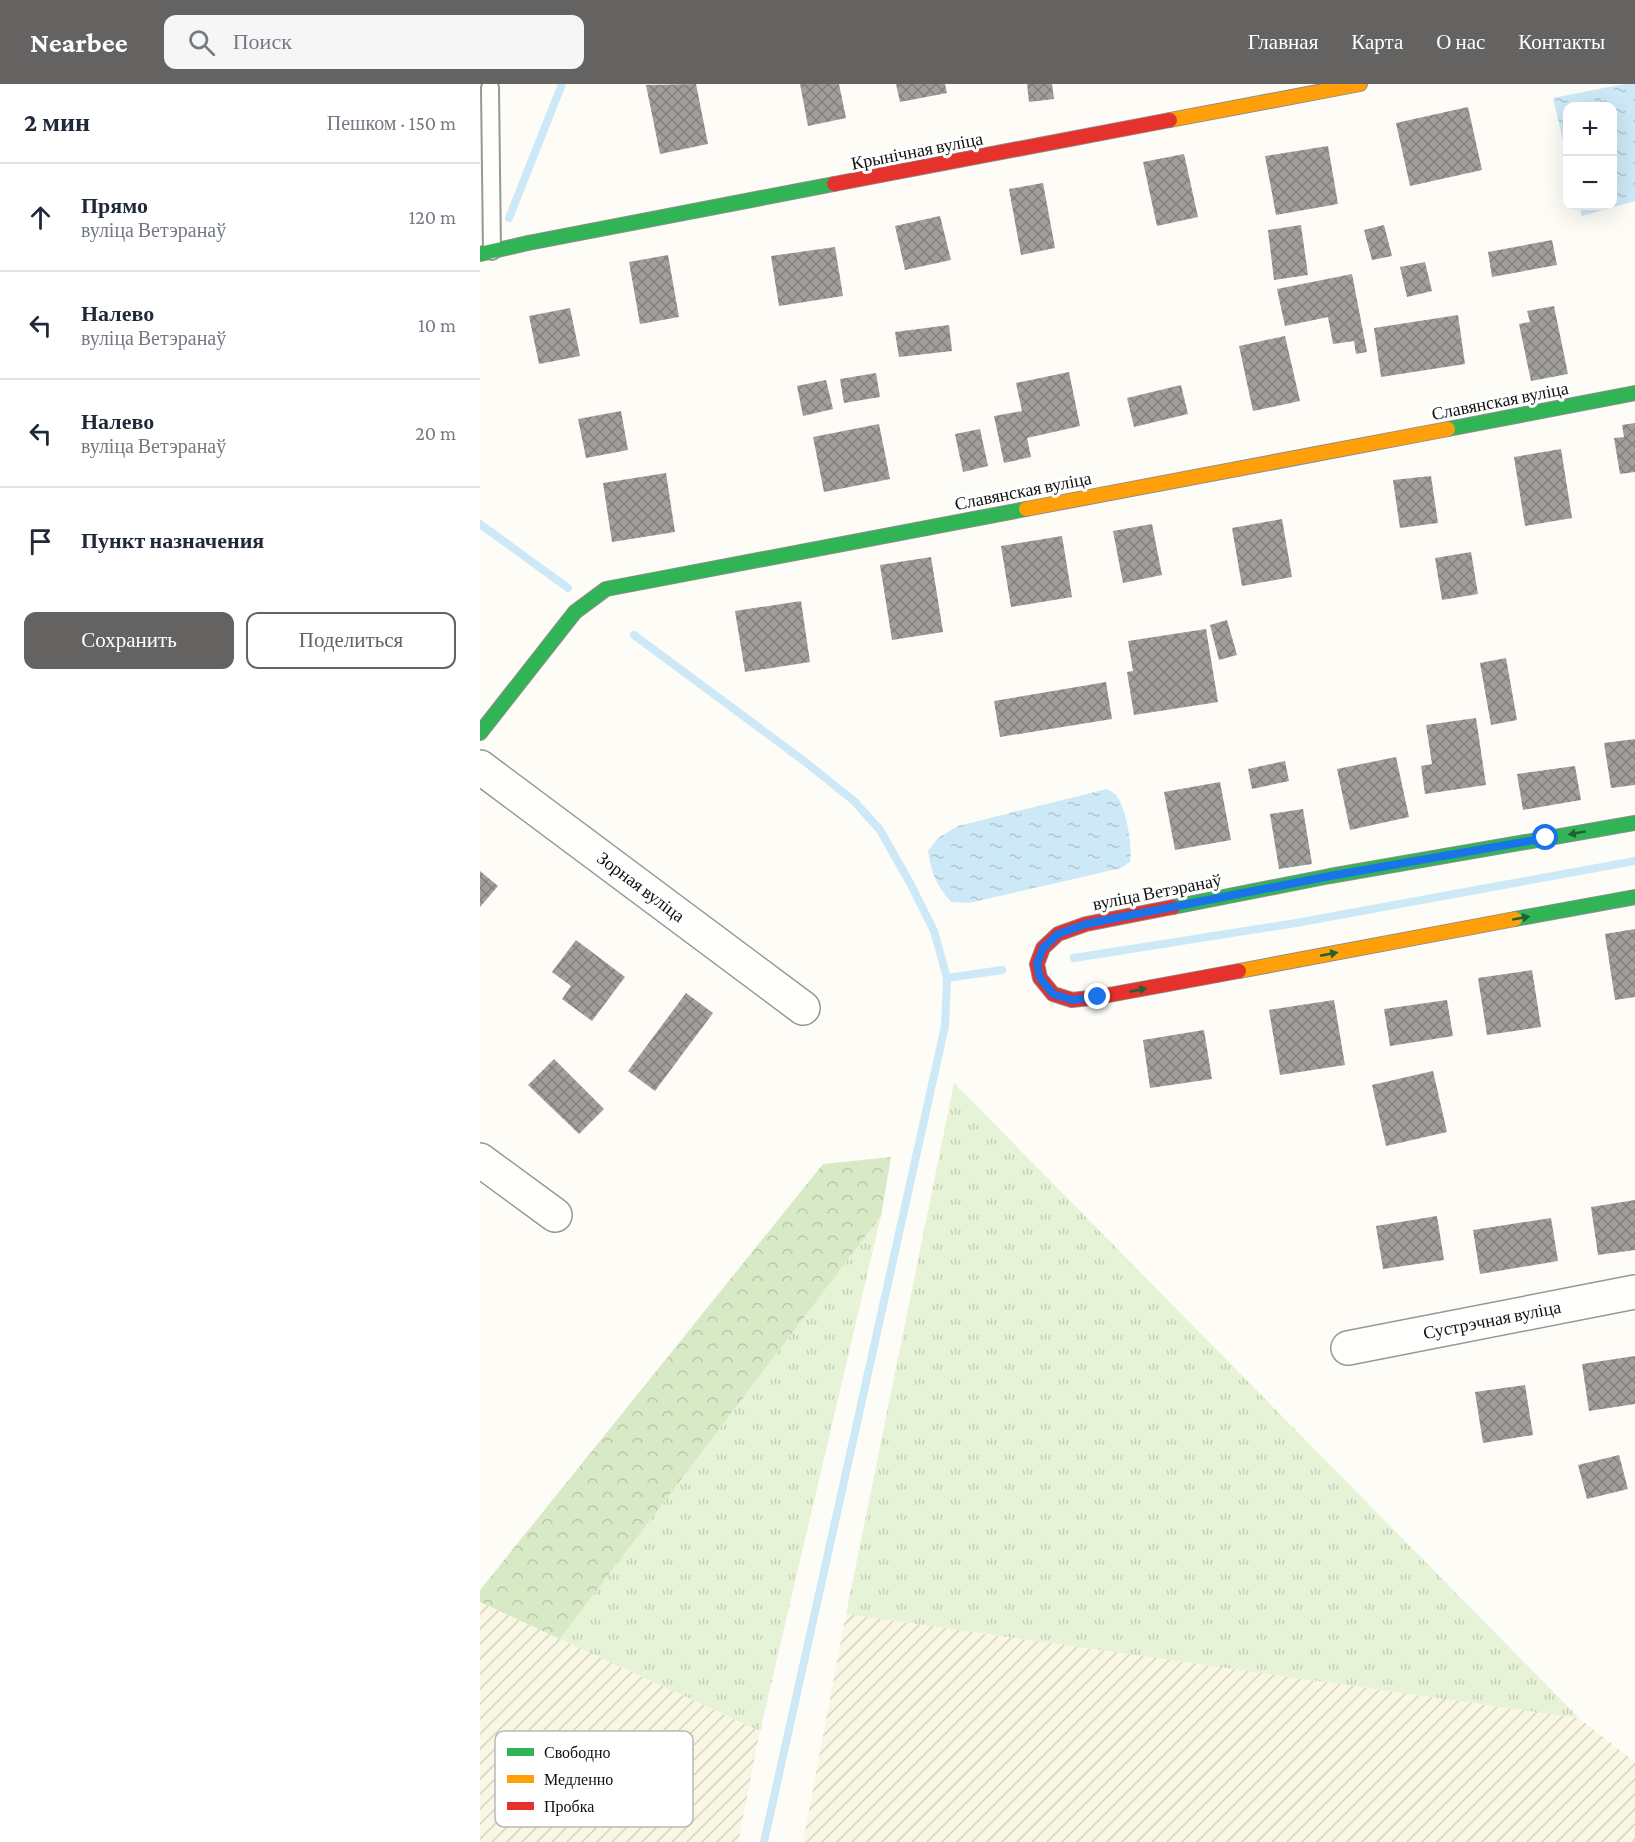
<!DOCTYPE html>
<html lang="ru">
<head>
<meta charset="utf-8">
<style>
  :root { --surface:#fff; --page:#f6f6f7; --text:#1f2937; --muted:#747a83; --line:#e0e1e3; --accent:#646362 }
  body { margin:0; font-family:"Crimson Pro",serif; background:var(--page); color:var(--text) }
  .controls { position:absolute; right:18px; top:18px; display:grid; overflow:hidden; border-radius:12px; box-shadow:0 6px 24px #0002 }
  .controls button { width:54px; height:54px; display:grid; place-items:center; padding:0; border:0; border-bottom:2px solid var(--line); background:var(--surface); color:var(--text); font:30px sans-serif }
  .stop { position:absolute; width:18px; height:18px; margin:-14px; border:4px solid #1a73e8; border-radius:50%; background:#fff }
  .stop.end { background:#1a73e8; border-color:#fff; box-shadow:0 2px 6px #0008 }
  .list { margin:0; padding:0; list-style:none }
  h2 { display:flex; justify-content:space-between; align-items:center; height:78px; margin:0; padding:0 24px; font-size:26px }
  h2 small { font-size:20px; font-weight:400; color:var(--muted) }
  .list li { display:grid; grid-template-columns:39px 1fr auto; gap:18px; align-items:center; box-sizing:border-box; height:108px; padding:0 24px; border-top:2px solid var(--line) }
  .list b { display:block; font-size:22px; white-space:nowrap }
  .list p { margin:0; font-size:20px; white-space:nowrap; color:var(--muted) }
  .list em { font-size:20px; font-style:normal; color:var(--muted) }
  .actions { display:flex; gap:12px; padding:18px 24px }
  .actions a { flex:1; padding:14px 0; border:2px solid var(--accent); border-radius:12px; text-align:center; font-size:21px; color:var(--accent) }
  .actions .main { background:var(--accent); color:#fff }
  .icon { flex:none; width:33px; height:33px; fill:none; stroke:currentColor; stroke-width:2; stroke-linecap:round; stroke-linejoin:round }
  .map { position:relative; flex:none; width:1155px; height:1758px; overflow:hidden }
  header { display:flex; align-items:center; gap:36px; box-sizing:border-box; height:84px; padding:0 30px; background:var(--accent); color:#fff }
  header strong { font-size:28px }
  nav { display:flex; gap:33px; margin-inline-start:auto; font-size:21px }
  .search { width:420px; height:54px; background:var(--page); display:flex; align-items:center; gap:15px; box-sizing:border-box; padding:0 21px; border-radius:12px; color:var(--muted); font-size:22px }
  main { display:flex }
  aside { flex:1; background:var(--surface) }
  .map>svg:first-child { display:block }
  .farmland { fill:url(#farmland-furrows) }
  .grass { fill:url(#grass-tufts) }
  .forest { fill:url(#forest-crowns) }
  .water { fill:url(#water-ripples) }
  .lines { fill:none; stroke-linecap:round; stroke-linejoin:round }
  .stream { stroke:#cde8f7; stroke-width:8 }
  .building { fill:url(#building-cross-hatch) }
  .lane-casing { stroke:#979795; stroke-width:20 }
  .street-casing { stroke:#979795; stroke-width:36 }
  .fast-casing { stroke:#8e8d8b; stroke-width:16 }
  .slow-casing { stroke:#8e8d8b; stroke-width:16 }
  .jam-casing { stroke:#8e8d8b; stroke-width:16 }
  .lane { stroke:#fffffe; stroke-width:16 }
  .street { stroke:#fffffe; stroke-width:33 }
  .fast { stroke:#30b455; stroke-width:14 }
  .slow { stroke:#ff9f0a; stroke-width:14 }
  .jam { stroke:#e5322d; stroke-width:14 }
  .oneway { fill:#206233 }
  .route { stroke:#1a73e8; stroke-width:8 }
  .labels { text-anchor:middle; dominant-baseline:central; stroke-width:6; stroke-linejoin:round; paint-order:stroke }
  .street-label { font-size:18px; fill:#111; stroke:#fff }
  .key { fill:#fff; stroke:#b8b8b8; stroke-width:1.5 }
  .key-label { font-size:16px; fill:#111 }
</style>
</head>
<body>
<header>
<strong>Nearbee</strong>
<div class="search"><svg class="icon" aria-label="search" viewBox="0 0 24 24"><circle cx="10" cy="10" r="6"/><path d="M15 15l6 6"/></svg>Поиск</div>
<nav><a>Главная</a><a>Карта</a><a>О нас</a><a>Контакты</a></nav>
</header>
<main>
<aside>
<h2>2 мин<small>Пешком · 150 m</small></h2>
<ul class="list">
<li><svg class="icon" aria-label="ahead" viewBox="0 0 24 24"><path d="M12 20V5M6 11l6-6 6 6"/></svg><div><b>Прямо</b><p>вуліца Ветэранаў</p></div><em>120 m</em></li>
<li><svg class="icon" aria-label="left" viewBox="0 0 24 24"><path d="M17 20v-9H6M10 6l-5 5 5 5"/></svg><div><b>Налево</b><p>вуліца Ветэранаў</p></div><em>10 m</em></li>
<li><svg class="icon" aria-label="left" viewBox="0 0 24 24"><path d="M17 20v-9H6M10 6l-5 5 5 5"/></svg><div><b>Налево</b><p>вуліца Ветэранаў</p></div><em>20 m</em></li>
<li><svg class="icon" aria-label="arrive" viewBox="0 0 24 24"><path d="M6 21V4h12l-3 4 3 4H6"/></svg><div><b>Пункт назначения</b></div></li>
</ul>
<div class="actions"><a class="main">Сохранить</a><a>Поделиться</a></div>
</aside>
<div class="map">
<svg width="1155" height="1758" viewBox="0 0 1155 1758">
  <defs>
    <pattern id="farmland-furrows" width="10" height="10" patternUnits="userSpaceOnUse" patternTransform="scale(1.5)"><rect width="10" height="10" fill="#f9f7e4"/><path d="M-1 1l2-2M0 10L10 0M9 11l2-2" fill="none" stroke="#d4d3c3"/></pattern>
    <pattern id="grass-tufts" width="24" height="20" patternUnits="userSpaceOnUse" patternTransform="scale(1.5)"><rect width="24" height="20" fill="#e7f3d7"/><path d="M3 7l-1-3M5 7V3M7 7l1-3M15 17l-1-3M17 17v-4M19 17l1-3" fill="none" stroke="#c5cfb8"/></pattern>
    <pattern id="forest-crowns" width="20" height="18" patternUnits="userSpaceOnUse" patternTransform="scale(1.5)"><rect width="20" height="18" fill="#d8eac5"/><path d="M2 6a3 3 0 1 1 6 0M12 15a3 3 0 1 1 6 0" fill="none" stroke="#b8c8a8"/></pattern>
    <pattern id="water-ripples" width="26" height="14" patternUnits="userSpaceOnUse" patternTransform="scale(1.5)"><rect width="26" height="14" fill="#cde8f7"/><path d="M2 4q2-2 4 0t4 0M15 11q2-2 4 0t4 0" fill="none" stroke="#afc6d3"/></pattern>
    <pattern id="building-cross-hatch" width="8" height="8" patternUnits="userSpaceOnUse" patternTransform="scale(1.5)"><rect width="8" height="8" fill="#a19f9c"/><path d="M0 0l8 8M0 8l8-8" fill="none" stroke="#82807e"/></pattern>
  </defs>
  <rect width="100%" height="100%" fill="#fdfcf7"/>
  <path class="farmland" d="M0 1518 280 1647 258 1758H0Z
    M366 1530 1099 1634 1155 1678V1758H323Z"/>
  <path class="grass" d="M474 999 1099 1634 366 1530Z
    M401 1132 280 1647 80 1555Z"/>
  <path class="forest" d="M411 1073 401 1132 80 1555 0 1518V1506L343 1080Z"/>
  <path class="water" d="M1144 0H1155V117L1102 132 1099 122H1132V22H1088L1087 74 1073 14Z
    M627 705C630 707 633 708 635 710 646 721 653 763 650 778L641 784 489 819 471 818C456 800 452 791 448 767L458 754 478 742Z"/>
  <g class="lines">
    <path class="stream" d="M29 134 82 0
      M0 440 88 504
      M154 551 324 677 374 717 400 746 430 799 454 847 467 894 465 942 284 1758
      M594 874 816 839 1155 777
      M467 894 522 886"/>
  </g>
  <path class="building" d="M216 0 228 60 180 70 166 1Z
    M320 0H359L366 34 328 42Z
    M416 0H465L467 9 420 18Z
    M547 0H572L574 15 549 18Z
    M988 23 1002 86 930 102 916 39Z
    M848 62 858 120 796 131 785 72Z
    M704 70 718 133 677 142 663 78Z
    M563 99 575 164 541 171 529 105Z
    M460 132 471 176 425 186 415 142Z
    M821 141 828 191 794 196 788 146Z
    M904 141 912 172 892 176 884 146Z
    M1072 156 1077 181 1012 193 1008 168Z
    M355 163 363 212 299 222 291 172Z
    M188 171 199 233 160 240 149 178Z
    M945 178 952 207 927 213 920 183Z
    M872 190 887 268 876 270 874 257 853 260 848 233 805 242 797 205Z
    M1074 222 1088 290 1051 297 1039 240 1050 238 1047 227Z
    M90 224 100 272 59 280 49 232Z
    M978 231 985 280 901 293 894 244Z
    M469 241 472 267 419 273 415 248Z
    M805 252 820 317 773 327 759 262Z
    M589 288 600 342 547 354 551 373 524 379 514 332 542 327 536 299Z
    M396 289 400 313 364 319 360 295Z
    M346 296 353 325 323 332 317 302Z
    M701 301 708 330 654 343 647 314Z
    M141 327 148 366 106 374 98 335Z
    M1155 339V388L1140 390 1134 354 1144 353 1142 341Z
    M399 340 410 395 344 408 333 353Z
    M500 345 508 382 483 388 475 350Z
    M1081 365 1092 434 1045 442 1034 373Z
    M186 389 195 448 132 458 123 399Z
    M951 392 958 439 920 444 913 396Z
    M802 435 812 493 762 502 752 444Z
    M672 440 682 491 643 499 633 447Z
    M582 452 592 513 531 523 521 462Z
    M991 468 998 510 962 516 955 474Z
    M451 473 463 548 412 556 400 481Z
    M321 517 330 578 265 588 255 527Z
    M747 536 757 571 739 576 730 541Z
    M726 545 738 618 654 631 647 588 653 587 648 557Z
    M1026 574 1037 636 1011 641 1000 579Z
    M626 598 632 635 520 653 514 617Z
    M996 634 1006 701 945 710 941 682 952 680 946 641Z
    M1155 655V701L1131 704 1124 659Z
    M916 673 929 733 870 746 857 685Z
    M805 677 809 697 772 705 768 685Z
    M1095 682 1101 716 1043 726 1037 690Z
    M740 698 751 756 695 766 684 708Z
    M823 725 832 780 799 785 790 730Z
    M0 787 18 802 0 823Z
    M1155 845V913L1135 916 1125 850Z
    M96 856 145 893 112 937 82 915 91 902 72 888Z
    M1052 886 1061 943 1007 951 998 894Z
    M206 909 233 929 175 1007 148 987Z
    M854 916 865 981 800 991 789 926Z
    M967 916 973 952 910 962 904 925Z
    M724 946 732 995 670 1004 663 956Z
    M74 975 124 1025 99 1050 48 1001Z
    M953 987 967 1048 906 1062 892 1001Z
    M1155 1116V1166L1118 1171 1111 1123Z
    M957 1132 964 1176 903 1185 896 1142Z
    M1071 1134 1078 1177 1000 1190 993 1146Z
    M1155 1272V1320L1109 1327 1102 1280Z
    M1045 1301 1053 1351 1003 1359 995 1308Z
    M1139 1371 1148 1405 1107 1415 1098 1381Z"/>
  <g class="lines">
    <defs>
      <path id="lane" d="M10 4 12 167"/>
      <path id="street" d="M0 683 323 924
        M0 1076 75 1131
        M868 1264 1155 1208"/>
      <path id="fast" d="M0 170 48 159 354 100
        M968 345 1155 309
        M0 649 95 528 126 505 546 425
        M693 823 850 792 1155 739
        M1035 835 1155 813"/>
      <path id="slow" d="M690 36 880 0
        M546 425 968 345
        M759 887 1035 835"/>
      <path id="jam" d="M354 100 690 36
        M693 823 606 840 578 850 563 864 557 880 560 894 573 910 592 916 618 913 759 887"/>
    </defs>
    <use href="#lane" class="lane-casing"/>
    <use href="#street" class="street-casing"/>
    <use href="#fast" class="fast-casing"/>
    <use href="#slow" class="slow-casing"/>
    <use href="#jam" class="jam-casing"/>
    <use href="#lane" class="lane"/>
    <use href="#street" class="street"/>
    <use href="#fast" class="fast"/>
    <use href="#slow" class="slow"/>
    <use href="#jam" class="jam"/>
  </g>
  <defs><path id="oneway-solid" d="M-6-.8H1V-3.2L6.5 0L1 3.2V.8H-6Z" transform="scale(1.5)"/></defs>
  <g class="oneway">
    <use href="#oneway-solid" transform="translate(1097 749) rotate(170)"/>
    <use href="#oneway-solid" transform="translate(1041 834) rotate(-10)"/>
    <use href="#oneway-solid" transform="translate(849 870) rotate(-11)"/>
    <use href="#oneway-solid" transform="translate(658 906) rotate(-11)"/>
  </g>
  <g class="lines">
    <path class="route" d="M618 913 592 916 573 910 560 894 557 880 563 864 578 850 606 840 850 792 1066 754"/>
  </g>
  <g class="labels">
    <g class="street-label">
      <text transform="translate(437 67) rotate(-11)">Крынічная вуліца</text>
      <text transform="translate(1020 317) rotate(-11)">Славянская вуліца</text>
      <text transform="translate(543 407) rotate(-11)">Славянская вуліца</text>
      <text transform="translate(161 803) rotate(37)">Зорная вуліца</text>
      <text transform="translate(677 808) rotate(-11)">вуліца Ветэранаў</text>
      <text transform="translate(1012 1236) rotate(-11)">Сустрэчная вуліца</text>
    </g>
  </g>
  <rect x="15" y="1647" width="198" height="96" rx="9" class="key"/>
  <rect x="27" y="1664" width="27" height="8" fill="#30b455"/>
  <rect x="27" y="1691" width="27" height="8" fill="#ff9f0a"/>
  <rect x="27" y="1718" width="27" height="8" fill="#e5322d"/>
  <g class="key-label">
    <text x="64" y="1674">Свободно</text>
    <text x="64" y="1701">Медленно</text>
    <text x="64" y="1728">Пробка</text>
  </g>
</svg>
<div class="controls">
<button>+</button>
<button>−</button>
</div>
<div class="stop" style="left:1066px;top:754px"></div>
<div class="stop end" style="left:618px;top:913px"></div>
</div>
</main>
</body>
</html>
